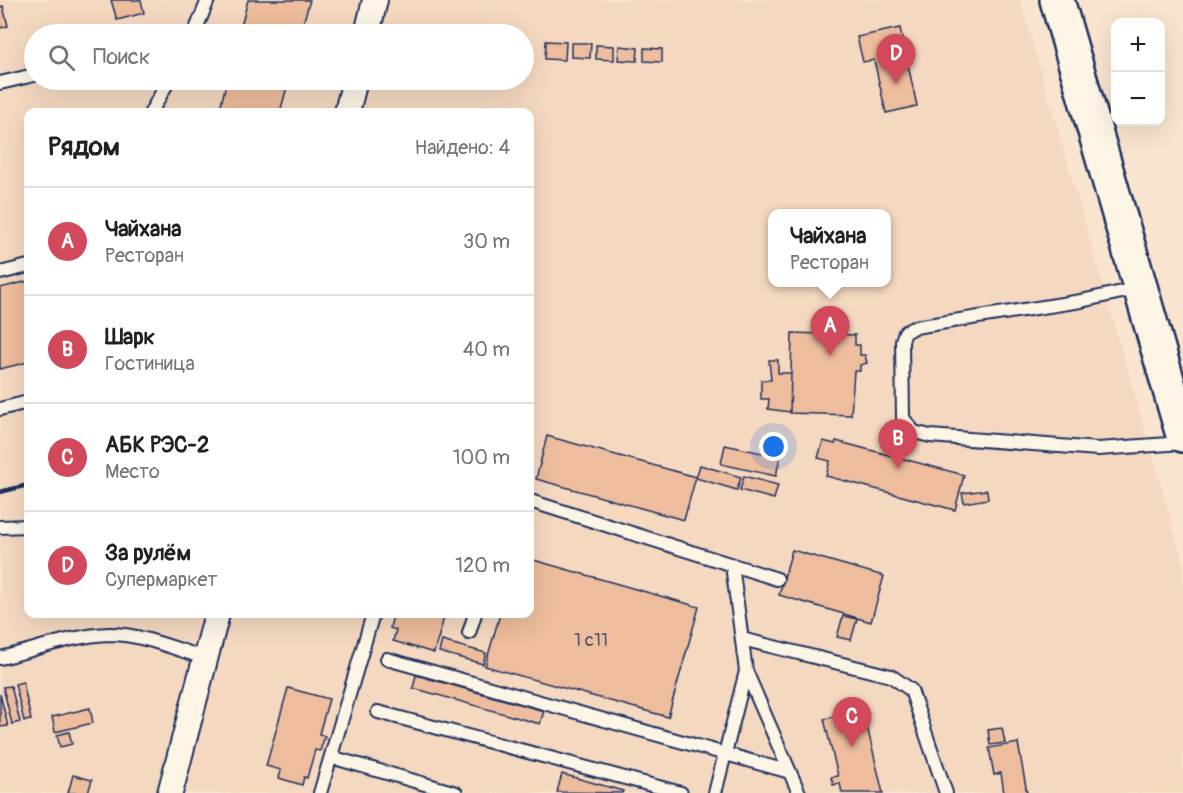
<!DOCTYPE html>
<html lang="ru">
<head>
<meta charset="utf-8">
<style>
  :root { --surface:#fff; --page:#f2f2f2; --text:#202124; --muted:#757577; --line:#e0e0e0; --accent:#d1495b }
  body { margin:0; font-family:Pangolin,sans-serif; background:var(--page); color:var(--text) }
  .controls { position:absolute; right:18px; top:18px; display:grid; overflow:hidden; border-radius:12px; box-shadow:0 6px 24px #0002 }
  .controls button { width:54px; height:54px; display:grid; place-items:center; padding:0; border:0; border-bottom:2px solid var(--line); background:var(--surface); color:var(--text); font:30px sans-serif }
  .you { position:absolute; left:774px; top:447px; width:21px; height:21px; margin:-15px; border:4px solid #fff; border-radius:50%; background:#1a73e8; box-shadow:0 0 0 9px #1a73e833 }
  .badge { display:grid; place-items:center; width:39px; height:39px; border-radius:50%; background:var(--accent); color:#fff; font-size:20px; font-weight:700 }
  .pin { position:absolute; translate:-50% -50px; filter:drop-shadow(0 2px 3px #0008) }
  .pin::after { content:''; position:absolute; top:32px; width:21px; height:18px; background:inherit; clip-path:polygon(0 0,100% 0,50% 100%) }
  .popup { position:absolute; left:768px; top:209px; width:123px; height:78px; box-sizing:border-box; display:grid; place-content:center; border-radius:12px; background:var(--surface); filter:drop-shadow(0 2px 4px #0005); font-size:20px; white-space:nowrap; color:var(--muted) }
  .popup b { font-size:22px; color:var(--text) }
  .popup::after { content:''; position:absolute; left:50%; top:100%; margin-left:-12px; border:12px solid transparent; border-top-color:var(--surface) }
  .list { margin:0; padding:0; list-style:none }
  h2 { display:flex; justify-content:space-between; align-items:center; height:78px; margin:0; padding:0 24px; font-size:26px }
  h2 small { font-size:20px; font-weight:400; color:var(--muted) }
  .list li { display:grid; grid-template-columns:39px 1fr auto; gap:18px; align-items:center; box-sizing:border-box; height:108px; padding:0 24px; border-top:2px solid var(--line) }
  .list b { display:block; font-size:22px; white-space:nowrap }
  .list p { margin:0; font-size:20px; white-space:nowrap; color:var(--muted) }
  .list em { font-size:20px; font-style:normal; color:var(--muted) }
  .icon { flex:none; width:33px; height:33px; fill:none; stroke:currentColor; stroke-width:2; stroke-linecap:round; stroke-linejoin:round }
  .map { position:relative; flex:none; width:1183px; height:793px; overflow:hidden }
  .search { position:absolute; background:var(--surface); box-shadow:0 6px 24px #0002; left:24px; top:24px; width:510px; height:66px; display:flex; align-items:center; gap:15px; box-sizing:border-box; padding:0 21px; border-radius:33px; color:var(--muted); font-size:22px }
  .panel { position:absolute; background:var(--surface); box-shadow:0 6px 24px #0002; left:24px; top:108px; width:510px; height:510px; border-radius:12px }
  .map>svg:first-child { display:block }
  .built { fill:#f5d8c0; fill-rule:evenodd }
  .building { fill:#edbd9d; stroke:#1b2f5e; stroke-width:1.5 }
  .lines { fill:none; stroke-linecap:round; stroke-linejoin:round }
  .service-casing { stroke:#1b2f5e; stroke-width:16 }
  .minor-casing { stroke:#1b2f5e; stroke-width:28 }
  .secondary-casing { stroke:#1b2f5e; stroke-width:38 }
  .service { stroke:#fcf5e5; stroke-width:12 }
  .minor { stroke:#fcf5e5; stroke-width:24 }
  .secondary { stroke:#fcf5e5; stroke-width:33 }
  .rail { stroke:#1b2f5e; stroke-width:4.5 }
  .labels { text-anchor:middle; dominant-baseline:central; stroke-width:4.5; stroke-linejoin:round; paint-order:stroke }
  .number-label { font-size:18px; fill:#50526e }
</style>
</head>
<body>
<div class="map">
<svg width="1183" height="793" viewBox="0 0 1183 793">
  <rect width="100%" height="100%" fill="#f8e4cf"/>
  <filter id="ink" filterUnits="userSpaceOnUse"><feTurbulence type="fractalNoise" baseFrequency=".0167" numOctaves="2"/><feDisplacementMap in="SourceGraphic" scale="12" xChannelSelector="R" yChannelSelector="G"/><feConvolveMatrix kernelMatrix="1 2 1 2 8 2 1 2 1" color-interpolation-filters="sRGB"/></filter>
  <g filter="url(#ink)">
    <path class="built" d="M0 0H1020L1183 562V793H0ZM34 34H524V80H34ZM28 112H530V614H28ZM773 214H887V282H773Z"/>
    <path class="building" d="M111 0H141L144 13 117 20Z
      M248 0H310L300 34H239Z
      M3 6 8 26 0 28V7Z
      M900 28 917 106 886 113 874 60 863 62 857 37Z
      M546 41 566 42 565 60 545 59Z
      M571 43H591L590 58 571 57Z
      M596 45 614 46V60L596 59Z
      M619 46 638 48 637 61 618 60Z
      M644 48 662 49V62L644 61Z
      M227 80H289L280 112H219Z
      M28 281V362L0 369V288Z
      M792 333 855 335V345H860V355H865L867 363 860 365V371H854L851 415 790 413Z
      M769 360H778V373H791L790 412 768 409 769 399H761V380H771Z
      M547 436 696 477 684 520 536 479Z
      M823 441 835 444 836 441 964 475 955 510 826 476 830 461 818 458Z
      M725 445 780 457 776 476 721 464Z
      M700 465 741 477 737 490 696 478Z
      M744 476 778 485 774 499 740 490Z
      M987 490 988 499 964 503 962 493Z
      M792 550 884 576 871 622 779 595Z
      M530 559 699 607 668 717 485 666 500 614H530Z
      M401 614H445L434 653 393 641 396 630 390 628 393 615 400 617Z
      M843 616 857 619 851 640 837 637Z
      M442 641 486 653 483 664 439 652Z
      M416 675 544 711 540 724 413 688Z
      M23 682 31 720 24 721 15 684Z
      M11 686 20 722 12 724 3 687Z
      M288 688 329 699 319 734 325 736 320 751 315 750 307 778 304 777 302 785 279 778 281 770 266 766Z
      M0 694 8 726 0 727Z
      M90 708 93 723 55 732 52 717Z
      M863 710 883 793H842L840 783 833 785 831 777 838 776 824 719Z
      M1002 728 1005 743 990 745 988 730Z
      M69 732 72 744 60 747 57 735Z
      M1018 743 1027 793H1004L1001 773 994 775 989 748Z
      M562 774 623 791 622 793 557 792Z
      M73 775 92 780 88 793H68Z"/>
    <g class="lines">
      <defs>
        <path id="service" d="M194 34 208 0
          M0 83 34 75
          M151 112 169 80
          M0 273 28 266
          M1140 288 1081 301 915 327 905 332 902 341 903 418 914 432 930 436 1098 449 1183 443
          M0 409 28 402
          M530 501 777 579
          M0 527 28 526
          M469 633 475 614
          M742 639 891 676 911 690 946 793
          M0 658C35 650 73 635 110 634 141 634 175 649 205 658
          M387 659 790 772
          M746 671 799 793
          M378 712 681 793
          M331 757 456 793
          M320 793 373 614
          M715 793 746 671 732 565"/>
        <path id="minor" d="M367 34 375 0
          M347 112 355 80
          M170 793 217 614"/>
        <path id="secondary" d="M1057 0 1183 435"/>
      </defs>
      <use href="#service" class="service-casing"/>
      <use href="#minor" class="minor-casing"/>
      <use href="#secondary" class="secondary-casing"/>
      <use href="#service" class="service"/>
      <use href="#minor" class="minor"/>
      <use href="#secondary" class="secondary"/>
      <path class="rail" d="M0 492 28 485"/>
    </g>
  </g>
  <g class="labels">
    <g class="number-label">
      <text x="591" y="640">1 с11</text>
    </g>
  </g>
</svg>
<div class="controls">
<button>+</button>
<button>−</button>
</div>
<div class="you"></div>
<div class="pin badge" style="left:830px;top:356px">A</div>
<div class="popup"><b>Чайхана</b>Ресторан</div>
<div class="pin badge" style="left:898px;top:469px">B</div>
<div class="pin badge" style="left:852px;top:747px">C</div>
<div class="pin badge" style="left:896px;top:84px">D</div>
<div class="search"><svg class="icon" aria-label="search" viewBox="0 0 24 24"><circle cx="10" cy="10" r="6"/><path d="M15 15l6 6"/></svg>Поиск</div>
<section class="panel">
<h2>Рядом<small>Найдено: 4</small></h2>
<ul class="list">
<li><span class="badge">A</span><div><b>Чайхана</b><p>Ресторан</p></div><em>30 m</em></li>
<li><span class="badge">B</span><div><b>Шарк</b><p>Гостиница</p></div><em>40 m</em></li>
<li><span class="badge">C</span><div><b>АБК РЭС-2</b><p>Место</p></div><em>100 m</em></li>
<li><span class="badge">D</span><div><b>За рулём</b><p>Супермаркет</p></div><em>120 m</em></li>
</ul>
</section>
</div>
</body>
</html>
